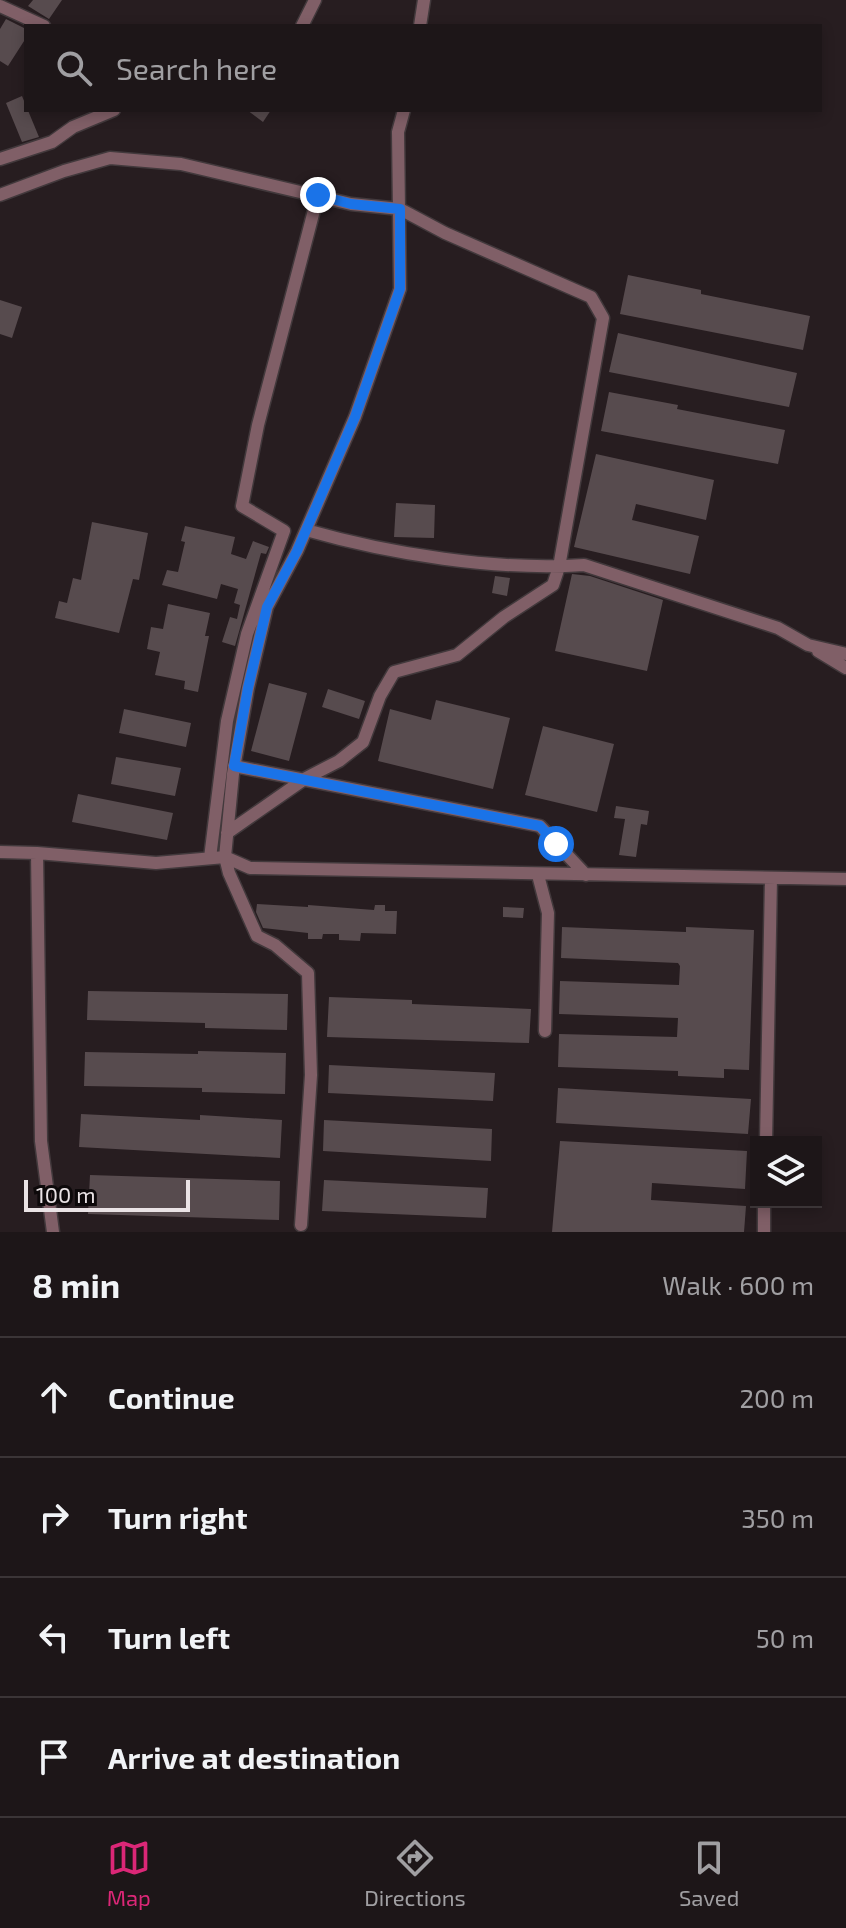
<!DOCTYPE html>
<html lang="en">
<head>
<meta charset="utf-8">
<style>
  :root { --surface:#1d1618; --page:#2a2325; --text:#f1f3f6; --muted:#a09fa2; --line:#3b3537; --accent:#db2777 }
  body { margin:0; font-family:"Exo 2",sans-serif; background:var(--page); color:var(--text) }
  .controls { position:absolute; right:24px; bottom:24px; display:grid; overflow:hidden; border-radius:0px; box-shadow:0 4px 12px #0003 }
  .controls button { width:72px; height:72px; display:grid; place-items:center; padding:0; border:0; border-bottom:2px solid var(--line); background:var(--surface); color:var(--text); font:40px sans-serif }
  .scale { position:absolute; left:24px; bottom:20px; width:166px; box-sizing:border-box; padding-left:8px; border:4px solid #eae3e5; border-top:0; font-size:22px; line-height:28px; white-space:nowrap; color:#eae3e5; -webkit-text-stroke:6px #0d090a; paint-order:stroke }
  .stop { position:absolute; width:24px; height:24px; margin:-18px; border:6px solid #1a73e8; border-radius:50%; background:#fff }
  .stop.end { background:#1a73e8; border-color:#fff; box-shadow:0 2px 8px #0008 }
  .list { margin:0; padding:0; list-style:none }
  h2 { display:flex; justify-content:space-between; align-items:center; height:104px; margin:0; padding:0 32px; font-size:34px }
  h2 small { font-size:26px; font-weight:400; color:var(--muted) }
  .list li { display:grid; grid-template-columns:52px 1fr auto; gap:24px; align-items:center; box-sizing:border-box; height:120px; padding:0 32px; border-top:2px solid var(--line) }
  .list b { display:block; font-size:30px; white-space:nowrap }
  .list em { font-size:26px; font-style:normal; color:var(--muted) }
  .icon { flex:none; width:44px; height:44px; fill:none; stroke:currentColor; stroke-width:2; stroke-linecap:round; stroke-linejoin:round }
  .map { position:relative; flex:none; width:846px; height:1232px; overflow:hidden }
  .search { position:absolute; background:var(--surface); box-shadow:0 4px 12px #0003; left:24px; right:24px; top:24px; height:88px; display:flex; align-items:center; gap:20px; box-sizing:border-box; padding:0 28px; border-radius:0px; color:var(--muted); font-size:30px }
  .sheet { height:584px; background:var(--surface) }
  nav { display:flex; justify-content:space-around; align-items:center; box-sizing:border-box; height:112px; border-top:2px solid var(--line); background:var(--surface); font-size:22px; color:var(--muted) }
  nav a { display:grid; justify-items:center; gap:4px }
  nav .on { color:var(--accent) }
  .map>svg:first-child { display:block }
  .building { fill:#574b4e }
  .lines { fill:none; stroke-linecap:round; stroke-linejoin:round }
  .minor-casing { stroke:#42393c; stroke-width:15 }
  .minor { stroke:#805f67; stroke-width:12 }
  .route { stroke:#1a73e8; stroke-width:10 }
</style>
</head>
<body>
<div class="map">
<svg width="846" height="1232" viewBox="0 0 846 1232">
  <rect width="100%" height="100%" fill="#271d20"/>
  <path class="building" d="M33 0H62L49 19 28 6Z
    M6 19 26 29V38L8 66 0 61V29Z
    M22 96 39 137 22 142 6 103Z
    M247 110H271L263 122Z
    M628 275 701 290V294L810 316 803 350 620 314Z
    M0 300 22 307 12 338 0 334Z
    M618 333 797 373 789 407 609 372Z
    M609 392 678 405 677 409 785 430 778 464 601 431Z
    M596 454 714 480 706 520 636 504 632 520 699 536 690 574 574 547Z
    M396 503 435 505 434 538 394 537Z
    M92 522 148 533 139 580 133 579 119 633 55 618 59 601 67 603 73 578 81 580Z
    M185 526 235 537 231 554 246 559 253 541 269 547 266 554 261 553 235 646 222 642 230 617 237 619 240 605 234 603 238 589 221 584 217 599 162 585 167 570 178 572 185 542 181 541Z
    M572 574 590 576 663 600 647 671 555 651Z
    M495 576 510 578 507 596 492 593Z
    M168 604 210 613 205 636H209L198 692 184 689 185 681 155 675 160 652 147 649 151 627 163 629Z
    M269 683 307 693 289 761 251 751Z
    M328 689 365 701 359 719 322 707Z
    M436 700 510 718 493 789 378 761 390 709 431 720Z
    M124 709 191 723 186 747 119 733Z
    M543 726 614 744 597 812 525 795Z
    M116 757 181 768 175 796 111 784Z
    M78 794 173 813 167 840 72 822Z
    M616 806 649 811 647 825 641 824 636 857 619 855 625 819 614 818Z
    M257 904 308 907V905L374 910 375 905H385V911H397L396 934 361 933 360 941 339 940V934H323L322 939H308V933L263 928 256 912Z
    M503 907 524 908 523 918 503 917Z
    M562 927 686 932V927L754 930 749 1070 724 1069V1078L678 1076V1071L558 1067 559 1034 677 1037 678 1018 559 1014 560 981 679 985 680 966 678 963 561 958Z
    M88 991 288 994 287 1030 205 1028V1023L87 1020Z
    M329 997 412 1000V1004L531 1009 529 1043 327 1037Z
    M198 1051 286 1053 285 1094 202 1092V1088L84 1086 85 1052 198 1054Z
    M329 1065 495 1073 493 1101 328 1093Z
    M558 1088 751 1099 748 1134 556 1123Z
    M81 1114 200 1120V1115L282 1120 280 1158 79 1147Z
    M324 1120 492 1129 491 1161 323 1151Z
    M560 1141 747 1151 745 1189 652 1183 651 1200 746 1206 744 1232H552Z
    M90 1175 280 1181 279 1220 88 1214Z
    M324 1180 488 1188 486 1218 322 1211Z"/>
  <g class="lines">
    <defs>
      <path id="minor" d="M0 6 44 26
        M302 26 315 0
        M420 26 424 0
        M0 159 52 142 73 127 114 110
        M0 195 64 171 110 158 181 164 351 204 400 209 445 233 591 297 603 318 559 567 553 585 504 617 457 655 394 672 380 696 363 742 339 761 306 778 227 833
        M306 530C390 554 496 571 584 565L778 628 808 645 846 654
        M818 651 846 668
        M234 766 540 826 586 875
        M0 852 37 853 156 863 225 857 250 868 846 879
        M37 853 41 1141 53 1232
        M210 858 227 721 247 634 284 531 242 506 258 425 318 195
        M538 875 548 913 545 1031
        M766 1142 771 878
        M301 1225 311 1075 308 973 275 945 257 936 229 873 225 857 233 774 248 688 267 607 297 551 355 417 400 289 398 132 404 110
        M764 1232V1202"/>
    </defs>
    <use href="#minor" class="minor-casing"/>
    <use href="#minor" class="minor"/>
  </g>
  <g class="lines">
    <path class="route" d="M318 195 351 204 400 209V289L355 417 297 551 267 607 248 688 234 766 540 826 556 844"/>
  </g>
</svg>
<div class="controls">
<button><svg class="icon" aria-label="layers" viewBox="0 0 24 24"><path d="M12 4l9 5-9 5-9-5zM3 14l9 5 9-5"/></svg></button>
</div>
<div class="scale">100 m</div>
<div class="stop" style="left:556px;top:844px"></div>
<div class="stop end" style="left:318px;top:195px"></div>
<div class="search"><svg class="icon" aria-label="search" viewBox="0 0 24 24"><circle cx="10" cy="10" r="6"/><path d="M15 15l6 6"/></svg>Search here</div>
</div>
<section class="sheet">
<h2>8 min<small>Walk · 600 m</small></h2>
<ul class="list">
<li><svg class="icon" aria-label="ahead" viewBox="0 0 24 24"><path d="M12 20V5M6 11l6-6 6 6"/></svg><div><b>Continue</b></div><em>200 m</em></li>
<li><svg class="icon" aria-label="right" viewBox="0 0 24 24"><path d="M7 20v-9h11M14 6l5 5-5 5"/></svg><div><b>Turn right</b></div><em>350 m</em></li>
<li><svg class="icon" aria-label="left" viewBox="0 0 24 24"><path d="M17 20v-9H6M10 6l-5 5 5 5"/></svg><div><b>Turn left</b></div><em>50 m</em></li>
<li><svg class="icon" aria-label="arrive" viewBox="0 0 24 24"><path d="M6 21V4h12l-3 4 3 4H6"/></svg><div><b>Arrive at destination</b></div></li>
</ul>
</section>
<nav>
<a class="on"><svg class="icon" aria-label="map" viewBox="0 0 24 24"><path d="M3 6l6-2 6 2 6-2v14l-6 2-6-2-6 2zM9 4v14M15 6v14"/></svg>Map</a>
<a><svg class="icon" aria-label="directions" viewBox="0 0 24 24"><path d="M12 3l9 9-9 9-9-9zM9 14v-3h6M13 9l2 2-2 2"/></svg>Directions</a>
<a><svg class="icon" aria-label="saved" viewBox="0 0 24 24"><path d="M7 4h10v16l-5-4-5 4z"/></svg>Saved</a>
</nav>
</body>
</html>
